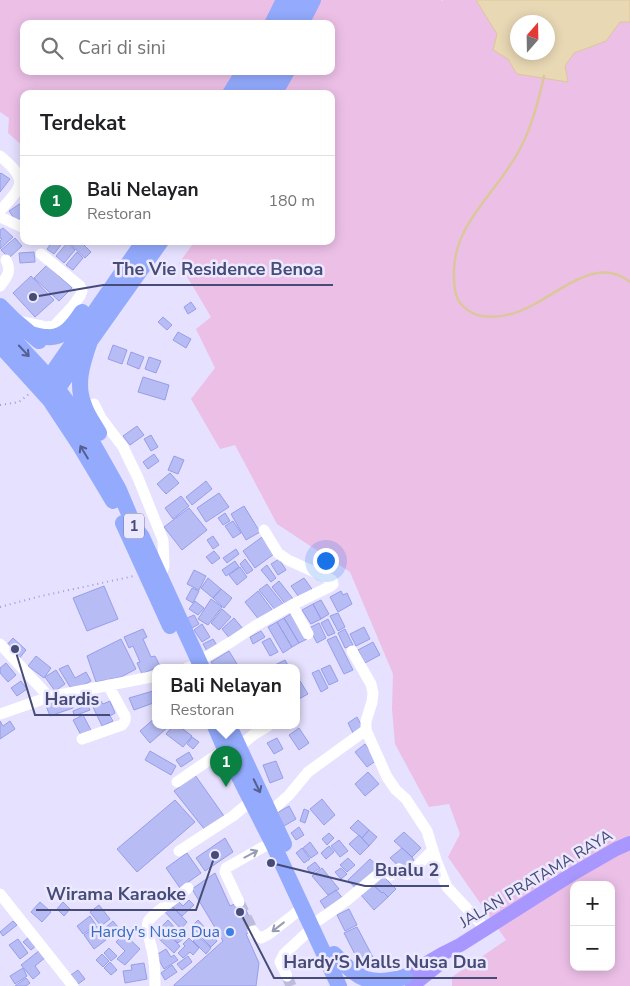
<!DOCTYPE html>
<html lang="id">
<head>
<meta charset="utf-8">
<style>
  :root { --surface:#fff; --page:#f2f2f2; --text:#202124; --muted:#757577; --line:#e0e0e0; --accent:#0b8043 }
  body { margin:0; font-family:"Nunito Sans",sans-serif; background:var(--page); color:var(--text) }
  .controls { position:absolute; right:15px; bottom:15px; display:grid; overflow:hidden; border-radius:10px; box-shadow:0 2px 12px #0003 }
  .controls button { width:45px; height:45px; display:grid; place-items:center; padding:0; border:0; border-bottom:1px solid var(--line); background:var(--surface); color:var(--text); font:25px sans-serif }
  .compass { position:absolute; left:510px; top:15px; width:45px; height:45px; border-radius:50%; background:var(--surface); box-shadow:0 2px 12px #0003; rotate:20deg }
  .you { position:absolute; left:325px; top:560px; width:18px; height:18px; margin:-12px; border:4px solid #fff; border-radius:50%; background:#1a73e8; box-shadow:0 0 0 8px #1a73e833 }
  .badge { display:grid; place-items:center; width:32px; height:32px; border-radius:50%; background:var(--accent); color:#fff; font-size:16px; font-weight:700 }
  .pin { position:absolute; translate:-50% -41px; filter:drop-shadow(0 1px 2px #0008) }
  .pin::after { content:''; position:absolute; top:26px; width:18px; height:15px; background:inherit; clip-path:polygon(0 0,100% 0,50% 100%) }
  .popup { position:absolute; left:152px; top:664px; width:148px; height:65px; box-sizing:border-box; display:grid; place-content:center; border-radius:10px; background:var(--surface); filter:drop-shadow(0 1px 4px #0005); font-size:16px; white-space:nowrap; color:var(--muted) }
  .popup b { font-size:19px; color:var(--text) }
  .popup::after { content:''; position:absolute; left:50%; top:100%; margin-left:-10px; border:10px solid transparent; border-top-color:var(--surface) }
  .list { margin:0; padding:0; list-style:none }
  h2 { display:flex; justify-content:space-between; align-items:center; height:65px; margin:0; padding:0 20px; font-size:21px }
  h2 small { font-size:16px; font-weight:400; color:var(--muted) }
  .list li { display:grid; grid-template-columns:32px 1fr auto; gap:15px; align-items:center; box-sizing:border-box; height:90px; padding:0 20px; border-top:1px solid var(--line) }
  .list b { display:block; font-size:19px; white-space:nowrap }
  .list p { margin:0; font-size:16px; white-space:nowrap; color:var(--muted) }
  .list em { font-size:16px; font-style:normal; color:var(--muted) }
  .icon { flex:none; width:28px; height:28px; fill:none; stroke:currentColor; stroke-width:2; stroke-linecap:round; stroke-linejoin:round }
  .map { position:relative; flex:none; width:630px; height:986px; overflow:hidden }
  .search { position:absolute; background:var(--surface); box-shadow:0 2px 12px #0003; left:20px; top:20px; width:315px; height:55px; display:flex; align-items:center; gap:12px; box-sizing:border-box; padding:0 18px; border-radius:10px; color:var(--muted); font-size:19px }
  .panel { position:absolute; background:var(--surface); box-shadow:0 2px 12px #0003; left:20px; top:90px; width:315px; height:155px; border-radius:10px }
  .map>svg:first-child { display:block }
  .green { fill:#ecbfe7; fill-rule:evenodd }
  .water { fill:#e9d8b4; stroke:#dbc79a; fill-rule:evenodd }
  .lines { fill:none; stroke-linecap:round; stroke-linejoin:round }
  .stream { stroke:#dbc79a; stroke-width:2.5 }
  .building { fill:#b7bcf5; stroke:#969ee9 }
  .minor-tunnel { stroke:#bdbcdc; stroke-width:11; stroke-dasharray:11 5.5; stroke-linecap:butt }
  .path { stroke:#9a9fda; stroke-width:2; stroke-dasharray:1 4; stroke-linecap:butt }
  .minor { stroke:#fff; stroke-width:11 }
  .major { stroke:#a797ff; stroke-width:14 }
  .highway { stroke:#93aafd; stroke-width:16 }
  .oneway { stroke:#555f92 }
  .oneway2 { stroke:#999db4 }
  .shop-dot { fill:#3f7fe0; stroke:#ece9ff; stroke-width:2 }
  .labels { text-anchor:middle; dominant-baseline:central; stroke-width:5; stroke-linejoin:round; paint-order:stroke }
  .shield { fill:#ece9ff; stroke:#787ba0; stroke-width:1 }
  .shield-label { font-size:15px; font-weight:bold; fill:#464c77 }
  .street-label { font-size:16px; fill:#464c77; stroke:#ece9ff }
  .shop-label { font-size:16px; fill:#366cbe; stroke:#ece9ff; text-anchor:end }
  .leader { fill:none; stroke:#464c77; stroke-width:2 }
  .callout-dot { fill:#464c77; stroke:#ece9ff; stroke-width:2 }
  .callout-label { font-size:18px; text-anchor:middle; font-weight:bold; fill:#464c77; stroke:#ece9ff; stroke-width:5; stroke-linejoin:round; paint-order:stroke }
</style>
</head>
<body>
<div class="map">
<svg width="630" height="986" viewBox="0 0 630 986">
  <rect width="100%" height="100%" fill="#e5e1fe"/>
  <path class="green" d="M0 0H441L442 1 443 0H476L497 34 508 59 517 74 568 81 565 66 574 53 606 41 620 22H630V986H452V977L506 940 448 857 460 834 449 804 429 807 395 744 392 709 393 674 350 572 277 524 235 445 220 449 191 399 215 368 196 329 211 317 179 263 195 241H331V94H24V147L8 133 9 118 0 112ZM24 24H331V71H24ZM574 885H611V967H574Z"/>
  <path class="water" d="M476 0H630V22H620L606 41 574 53 565 66 568 82 517 74 508 59 493 50 497 34ZM518 22H548V52H518Z"/>
  <g class="lines">
    <path class="stream" d="M544 76C539 99 533 123 522 145 501 190 451 223 454 277 454 286 455 296 460 303 466 310 473 315 482 316 500 319 518 313 533 305 562 290 598 256 630 282"/>
  </g>
  <path class="building" d="M1 173 10 179 0 192V174Z
    M21 203 24 207V216L16 221 9 211Z
    M3 228 13 237 0 249V241L2 239 0 238V230Z
    M15 238 22 246 9 258 1 250Z
    M53 241H64L54 254 47 249Z
    M80 241 91 252 85 258 68 242Z
    M67 243 75 250 64 263 56 256Z
    M34 252 35 262 20 263 19 253Z
    M77 252 83 258 73 270 66 265Z
    M47 265 72 288 59 301 34 278Z
    M31 276 54 300 35 317 13 293Z
    M191 302 196 309 188 314 184 307Z
    M163 317 172 325 167 330 158 322Z
    M178 332 191 339 186 348 173 340Z
    M113 345 127 350 122 364 108 359Z
    M131 352 144 357 139 369 127 364Z
    M149 357 161 361 156 373 145 369Z
    M143 377 169 385 165 400 138 392Z
    M137 426 144 435 130 445 123 436Z
    M151 435 158 447 151 451 144 439Z
    M154 454 159 461 148 469 143 462Z
    M174 456 184 460 178 474 168 470Z
    M170 473 179 483 166 494 157 484Z
    M206 481 212 489 192 505 186 497Z
    M219 493 229 507 206 522 197 508Z
    M181 496 189 506 173 519 165 508Z
    M244 506 260 532 246 540 231 514Z
    M189 508 207 530 182 550 164 527Z
    M225 513 230 521 223 525 218 518Z
    M233 521 241 533 233 538 225 526Z
    M213 536 219 545 213 549 207 540Z
    M262 537 274 554 255 568 243 551Z
    M236 549 239 554 227 563 223 558Z
    M214 551 220 558 212 564 206 557Z
    M245 559 253 570 247 574 240 564Z
    M279 559 286 570 278 575 271 564Z
    M235 561 239 567 226 576 222 570Z
    M267 565 276 578 271 582 261 570Z
    M240 567 247 577 237 585 229 575Z
    M194 570 206 576 199 590 187 584Z
    M208 578 221 589 213 598 201 588Z
    M304 578 314 592 301 600 291 586Z
    M279 581 294 600 287 606 272 587Z
    M267 584 284 605 276 611 259 590Z
    M104 586 118 619 87 631 73 598Z
    M192 588 199 591 193 603 186 599Z
    M221 589 232 598 224 608 213 598Z
    M258 591 273 611 260 621 245 602Z
    M341 591 343 595 347 593 352 604 338 612 330 597Z
    M211 599 222 607 208 625 198 619Z
    M321 600 329 614 321 619 313 604Z
    M195 601 204 608 198 615 189 609Z
    M313 604 321 619 311 624 302 610Z
    M222 609 231 617 219 630 211 623Z
    M292 613 307 639 299 643 284 618Z
    M338 613 345 627 338 631 330 616Z
    M194 615 199 624 192 628 187 618Z
    M234 618 244 630 231 640 222 629Z
    M284 618 299 643 292 647 277 622Z
    M328 619 335 633 328 636 321 623Z
    M277 622 292 647 283 653 268 627Z
    M319 623 326 638 317 643 309 628Z
    M202 624 210 637 202 642 194 630Z
    M364 627 370 639 356 646 350 634Z
    M143 629 147 637 143 639 151 657 155 656 160 666 142 674 137 663 140 662 133 646 129 648 124 637Z
    M345 629 353 645 345 648 338 633Z
    M261 631 265 637 253 644 250 637Z
    M336 636 353 670 344 674 327 640Z
    M13 638 26 650 18 660 4 648Z
    M270 638 278 652 270 656 262 642Z
    M121 639 136 669 121 677 96 682 87 656Z
    M213 639 218 647 208 653 203 644Z
    M373 642 380 655 365 663 358 650Z
    M229 651 237 664 229 668H215L211 662Z
    M36 656 51 668 44 678 28 666Z
    M285 660 289 667 286 668H274L273 666Z
    M6 663 16 675 8 682 0 673V668Z
    M68 665 75 678 86 672 91 681 76 689 70 687 59 669Z
    M330 665 338 681 329 685 321 669Z
    M56 670 65 684 55 691 45 677Z
    M319 670 328 688 321 692 312 673Z
    M21 681 27 689 17 696 11 688Z
    M300 681 308 694 297 700 296 683Z
    M153 691 156 702 134 710 129 698Z
    M69 696 73 708 50 716 45 703Z
    M101 701 103 704 110 701 115 713 110 716 113 721 102 726 92 705Z
    M88 705 90 710 74 716 73 711Z
    M83 715 92 732 82 737 73 720Z
    M156 717V726H166L167 728 150 743 140 731Z
    M357 717 364 730 354 735 348 723Z
    M0 721 3 726 10 721 15 729 0 739Z
    M173 726H179L192 736 183 747 166 734Z
    M299 728 309 743 299 750 289 735Z
    M192 737 199 742 193 749 187 744Z
    M277 738 283 749 274 754 267 743Z
    M365 744 377 760 367 767 355 752Z
    M150 751 176 766 171 775 145 760Z
    M189 752 193 759 181 767 176 760Z
    M276 761 283 778 270 783 263 765Z
    M368 772 379 784 365 796 355 784Z
    M195 775 224 816 205 830 174 791Z
    M322 799 335 815 324 825 310 809Z
    M175 800 195 822 137 872 117 849Z
    M289 806 296 819 284 826 277 813Z
    M304 809 309 811 305 823 300 821Z
    M358 820 369 830 362 838 350 828Z
    M299 827 304 835 296 840 291 833Z
    M369 830 377 837 369 846 362 838Z
    M404 832 421 848 412 857 394 841Z
    M329 833 334 838 327 845 322 839Z
    M359 835 369 846 360 855 349 844Z
    M225 838 233 852 205 871 196 858Z
    M339 840 348 851 340 857 331 846Z
    M310 842 318 853 311 858 303 848Z
    M329 846 334 852 326 859 321 853Z
    M302 848 310 859 304 863 296 853Z
    M402 848 412 857 416 864 404 871 390 858Z
    M187 853 201 873 180 888 166 868Z
    M348 858 355 865 347 872 340 865Z
    M370 859 381 869 357 890 348 880Z
    M315 862 320 868 311 874 307 868Z
    M322 868 339 889 328 895 312 876Z
    M341 868 347 874 341 879 335 872Z
    M215 873 230 906 242 901 255 930 246 934 259 963 256 986H174V985L223 941 192 889Z
    M381 874 396 889 388 897 383 892 382 893 372 884Z
    M372 884 382 893 383 892 388 897 374 910 361 895Z
    M336 890 344 900 328 913 320 901Z
    M189 900 194 905 182 916 172 907 178 901 183 906Z
    M40 902 51 912 42 922 31 912Z
    M63 902 70 909 64 916 57 909Z
    M99 905 110 919 101 926 90 912Z
    M171 905 187 922 181 929 164 911Z
    M349 909 357 925 345 931 337 915Z
    M90 916 96 925 83 934 77 926Z
    M168 920 184 938 178 943 162 926Z
    M198 920 206 929 200 935 192 926Z
    M13 921 17 925 3 936 0 932Z
    M113 921 122 932 114 938 105 928Z
    M97 926 106 940 94 949 84 935Z
    M357 927 376 963 363 970 344 933Z
    M164 930 180 946 174 953 157 937Z
    M208 931 217 941 211 947 201 937Z
    M124 934 140 949 125 965 117 959 125 951 116 942Z
    M198 936 211 948 206 954 193 941Z
    M29 937 37 945 31 950 23 942Z
    M189 938 199 948 193 955 190 952 183 958 178 953 185 946 183 944Z
    M18 939 28 953 20 959 9 945Z
    M109 948 117 956 111 961 104 953Z
    M166 949 171 957 174 955 178 960 164 969 156 955Z
    M40 950 46 957 35 966 40 973 33 979 21 965Z
    M102 954 109 961 103 967 96 960Z
    M188 956 192 962 182 970 177 964Z
    M110 962 117 970 111 975 104 968Z
    M144 963 147 979 125 983 123 971 132 970 131 965Z
    M172 965 177 972 165 980 161 973Z
    M23 968 27 976 15 984 10 976Z
    M78 970 85 979 78 984 71 975Z
    M26 978 30 983 26 986H15Z"/>
  <g class="lines">
    <path class="minor-tunnel" d="M239 902 253 931
      M287 976 291 986"/>
    <path class="path" d="M0 405 19 402 29 394
      M0 607 37 597 134 576"/>
    <path class="minor" d="M0 156C30 181 22 186 0 211
      M0 217 22 227H24
      M0 286C7 277 12 271 6 260
      M15 320 47 327 55 325 72 307 80 296 82 291 80 286 41 254
      M94 404 101 418 123 447 138 478 163 540 164 566 160 578
      M292 605 308 634
      M0 644 49 697
      M352 651 371 684 373 693 372 702 366 721V730L387 777 396 790 406 799 427 831 436 860 447 887 486 929
      M199 661 231 642 255 626 292 605 331 586 333 584 332 580 288 560 278 553 264 530
      M187 668 190 667
      M0 714 49 697 156 676
      M82 739 122 725C125 722 126 720 125 716L108 685
      M239 747 253 735 268 726
      M177 782 225 749
      M270 812 289 795 308 772 366 730
      M179 851 233 816 251 801
      M0 894 73 986
      M239 902 225 872 226 868 263 847 273 844
      M319 920 346 901 382 871 391 875 399 869 406 874H409L433 850
      M253 931 256 935 261 938 269 934 302 908
      M287 976 280 962 284 954 312 928
      M155 986C155 976 155 965 153 955 152 946 144 927 149 920 158 909 177 898 188 888"/>
    <path class="major" d="M396 981 442 954 460 945 569 876 616 849 630 843
      M412 986 437 966"/>
    <path class="highway" d="M272 24 284 0
      M285 24 298 0
      M301 24 313 0
      M230 94 244 71
      M244 94 257 71
      M261 94 274 71
      M274 94 287 71
      M0 306 14 320 39 341
      M0 325 49 378 68 403 88 435 119 490 135 528 142 537 202 668
      M31 334C36 335 41 337 47 337 64 339 74 324 82 312
      M90 341C83 361 75 384 84 405 87 415 94 424 99 433
      M0 345 50 400 79 444 113 501
      M44 385 144 241
      M52 397 90 341 161 241
      M123 523 170 626
      M215 726 225 749 273 844 339 986
      M229 726 284 844
      M334 954C341 960 347 968 355 973 370 985 389 981 405 977"/>
  </g>
  <defs><path id="oneway-shaft" d="M-6 0H5M1.5-3L5.5 0L1.5 3" fill="none" stroke-width="1.6" stroke-linecap="round" stroke-linejoin="round" transform="scale(1.25)"/></defs>
  <g class="oneway">
    <use href="#oneway-shaft" transform="translate(24 351) rotate(47)"/>
    <use href="#oneway-shaft" transform="translate(84 452) rotate(-121)"/>
    <use href="#oneway-shaft" transform="translate(257 786) rotate(64)"/>
  </g>
  <g class="oneway2">
    <use href="#oneway-shaft" transform="translate(251 854) rotate(-28)"/>
    <use href="#oneway-shaft" transform="translate(278 927) rotate(142)"/>
  </g>
  <circle class="shop-dot" cx="230" cy="932" r="5"/>
  <g class="labels">
    <rect class="shield" x="124" y="513.5" width="20" height="25" rx="4"/>
    <g class="shield-label">
      <text x="134" y="526">1</text>
    </g>
    <g class="street-label">
      <text transform="translate(536 879) rotate(-31)">JALAN PRATAMA RAYA</text>
    </g>
    <g class="shop-label">
      <text x="220" y="932">Hardy's Nusa Dua</text>
    </g>
  </g>
  <path class="leader" d="M33 297L103 285H333M15 649L35 715H110M271 863L365 886H449M215 855L196 910H36M240 912L274 978H497"/>
  <g class="callout-dot">
    <circle cx="33" cy="297" r="5"/>
    <circle cx="15" cy="649" r="5"/>
    <circle cx="271" cy="863" r="5"/>
    <circle cx="215" cy="855" r="5"/>
    <circle cx="240" cy="912" r="5"/>
  </g>
  <g class="callout-label">
    <text x="218" y="275">The Vie Residence Benoa</text>
    <text x="72" y="705">Hardis</text>
    <text x="407" y="876">Bualu 2</text>
    <text x="116" y="900">Wirama Karaoke</text>
    <text x="385" y="968">Hardy'S Malls Nusa Dua</text>
  </g>
</svg>
<div class="controls">
<button>+</button>
<button>−</button>
</div>
<svg class="compass" viewBox="-18 -18 36 36"><path d="M0-13l5 13h-10z" fill="#e53935"/><path d="M0 13l5-13h-10z" fill="#757577"/></svg>
<div class="you"></div>
<div class="pin badge" style="left:226px;top:787px">1</div>
<div class="popup"><b>Bali Nelayan</b>Restoran</div>
<div class="search"><svg class="icon" aria-label="search" viewBox="0 0 24 24"><circle cx="10" cy="10" r="6"/><path d="M15 15l6 6"/></svg>Cari di sini</div>
<section class="panel">
<h2>Terdekat<small></small></h2>
<ul class="list">
<li><span class="badge">1</span><div><b>Bali Nelayan</b><p>Restoran</p></div><em>180 m</em></li>
</ul>
</section>
</div>
</body>
</html>
